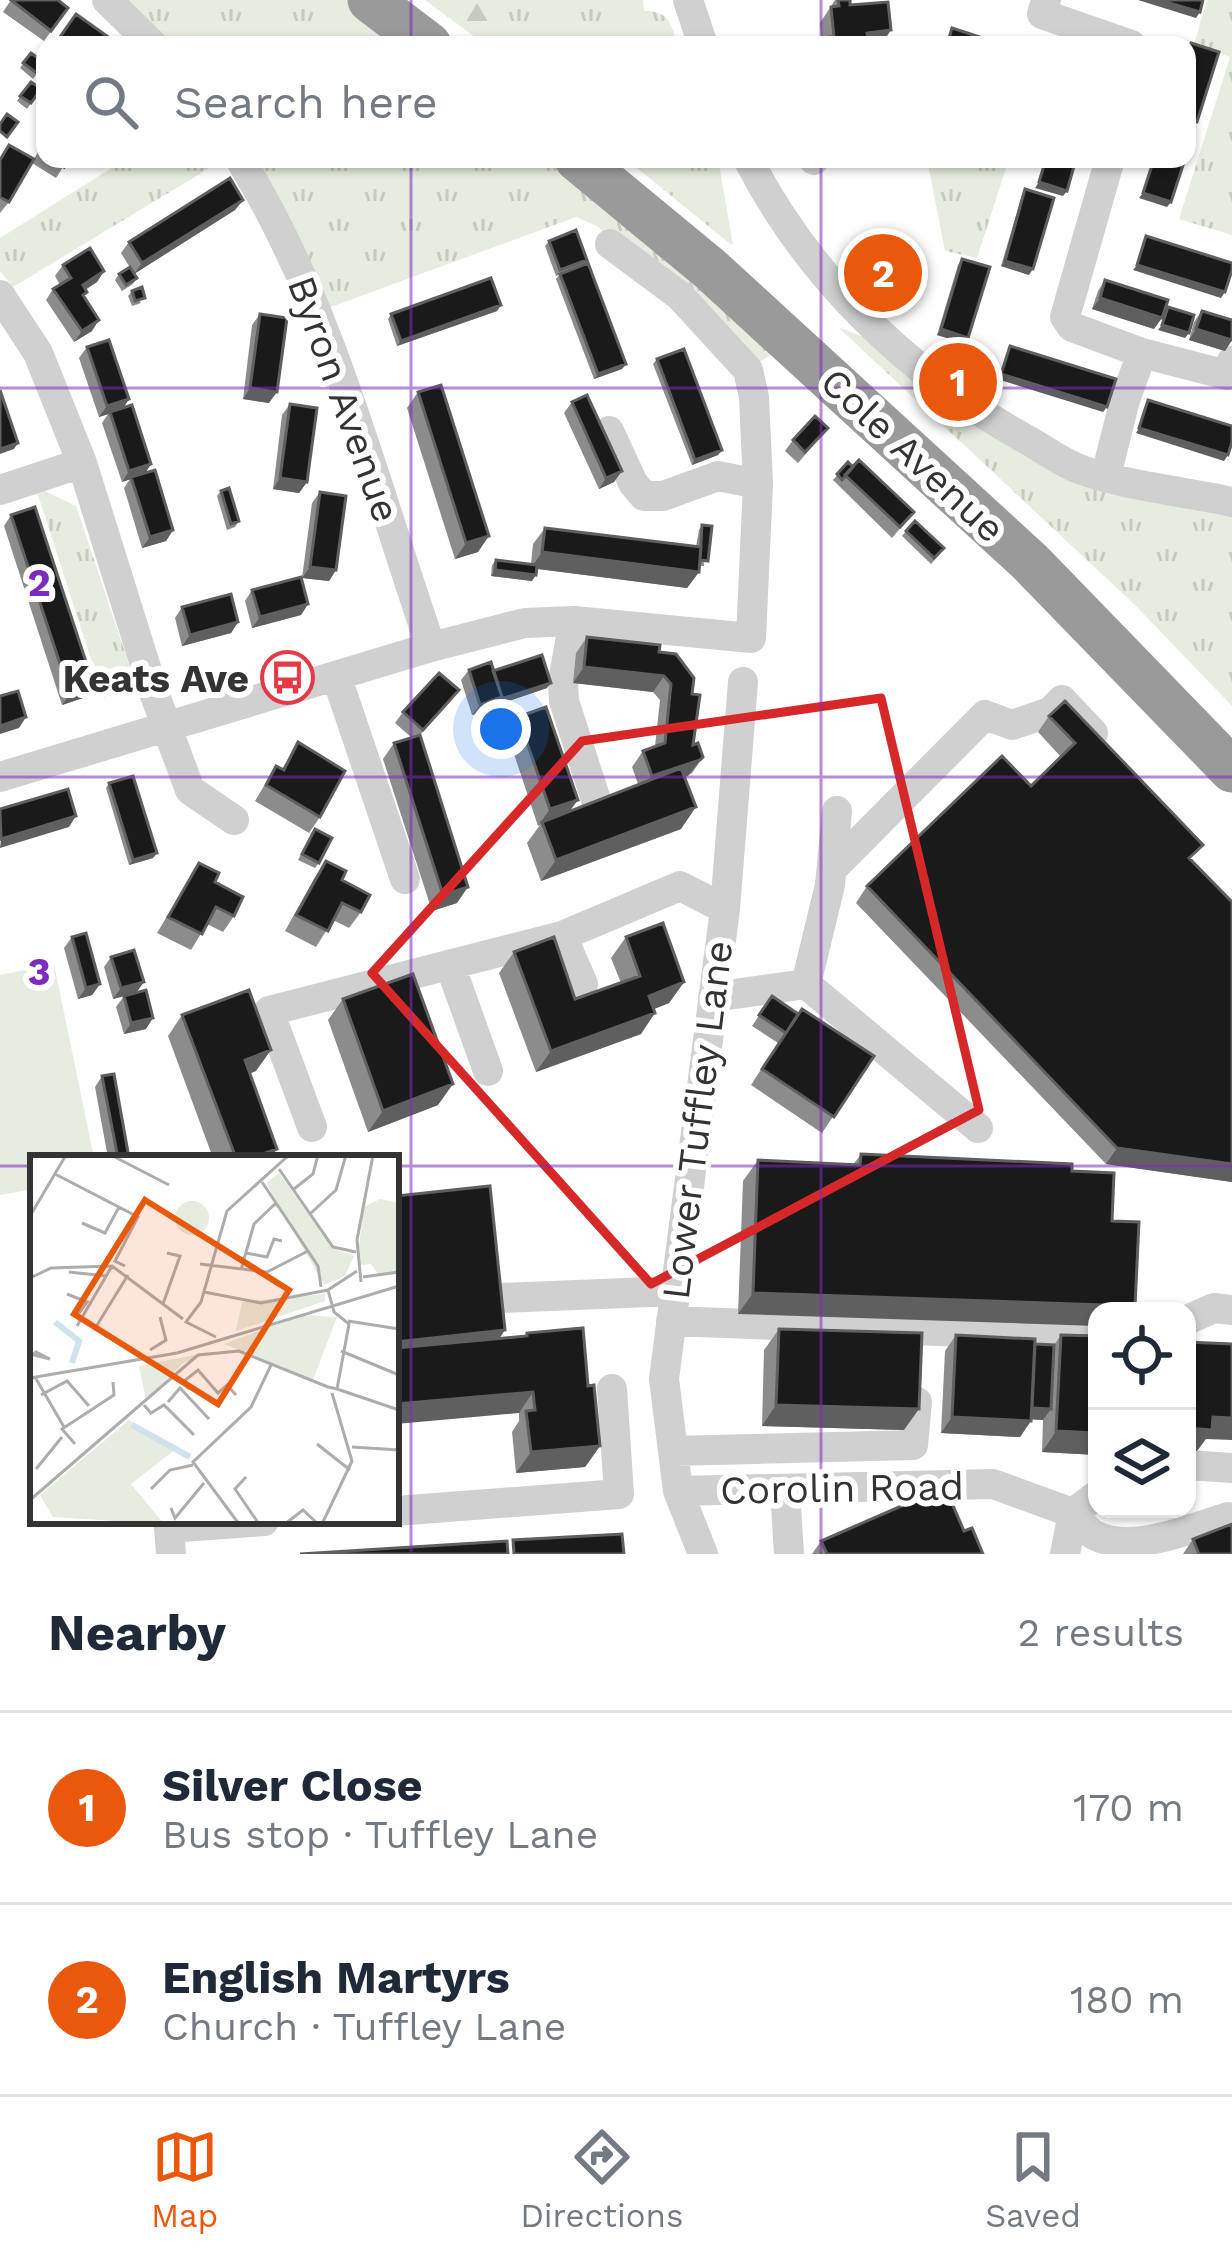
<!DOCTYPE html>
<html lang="en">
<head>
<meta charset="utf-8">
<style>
  :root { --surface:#fff; --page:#f2f2f3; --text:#1f2937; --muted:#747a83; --line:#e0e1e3; --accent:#ea580c }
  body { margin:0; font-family:"Work Sans",sans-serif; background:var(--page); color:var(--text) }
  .controls { position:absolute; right:36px; bottom:36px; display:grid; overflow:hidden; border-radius:24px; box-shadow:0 3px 9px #0004 }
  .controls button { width:108px; height:108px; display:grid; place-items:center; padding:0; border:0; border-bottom:3px solid var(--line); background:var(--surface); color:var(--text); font:60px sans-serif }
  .you { position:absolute; left:501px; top:729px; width:42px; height:42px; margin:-30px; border:9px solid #fff; border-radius:50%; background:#1a73e8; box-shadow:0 0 0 18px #1a73e833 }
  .badge { display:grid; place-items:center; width:78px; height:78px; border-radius:50%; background:var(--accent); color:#fff; font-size:39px; font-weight:700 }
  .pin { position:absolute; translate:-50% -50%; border:6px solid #fff; box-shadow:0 3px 12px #0006 }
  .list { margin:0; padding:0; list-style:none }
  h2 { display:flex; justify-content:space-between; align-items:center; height:156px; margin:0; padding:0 48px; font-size:51px }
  h2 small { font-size:39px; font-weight:400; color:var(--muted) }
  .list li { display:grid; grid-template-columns:78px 1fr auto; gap:36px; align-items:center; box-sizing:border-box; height:192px; padding:0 48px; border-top:3px solid var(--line) }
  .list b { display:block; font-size:45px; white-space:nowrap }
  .list p { margin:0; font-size:39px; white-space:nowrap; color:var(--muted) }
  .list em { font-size:39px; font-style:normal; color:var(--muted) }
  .icon { flex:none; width:66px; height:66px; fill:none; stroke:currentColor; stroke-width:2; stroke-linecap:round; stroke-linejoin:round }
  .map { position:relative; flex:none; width:1232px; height:1554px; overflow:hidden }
  .search { position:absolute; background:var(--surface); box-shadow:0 3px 9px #0004; left:36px; right:36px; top:36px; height:132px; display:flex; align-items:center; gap:30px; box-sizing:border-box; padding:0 42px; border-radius:24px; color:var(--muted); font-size:45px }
  .sheet { height:540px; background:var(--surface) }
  nav { display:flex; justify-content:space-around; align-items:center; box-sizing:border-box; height:168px; border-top:3px solid var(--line); background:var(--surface); font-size:33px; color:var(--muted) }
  nav a { display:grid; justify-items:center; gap:6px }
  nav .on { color:var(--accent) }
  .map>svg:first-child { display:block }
  .grass { fill:url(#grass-tufts) }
  .forest { fill:url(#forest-firs) }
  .pitch { fill:#e6ecdf }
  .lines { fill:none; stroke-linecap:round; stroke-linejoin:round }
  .minor { stroke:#d0d0d0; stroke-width:30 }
  .highway { stroke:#9a9a9a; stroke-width:45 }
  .wall { fill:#8c8c8c }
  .shaded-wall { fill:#5f5f5f }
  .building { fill:#1a1a1a; stroke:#5f5f5f; stroke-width:3 }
  .marked { fill:none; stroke:#d62828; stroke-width:9; stroke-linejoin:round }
  .grid { fill:none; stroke:#7b2cbf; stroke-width:3; stroke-opacity:0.55 }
  .labels { text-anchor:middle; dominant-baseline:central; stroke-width:12; stroke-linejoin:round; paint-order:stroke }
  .street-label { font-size:39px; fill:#333; stroke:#fff }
  .poi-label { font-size:39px; font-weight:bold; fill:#333; stroke:#fff; text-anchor:end }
  .inset-river { fill:none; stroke:#cfe2ee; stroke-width:6 }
  .inset-road { fill:none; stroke:#adadad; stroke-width:3 }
  .view { fill:#e8590c; fill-opacity:0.15; stroke:#e8590c; stroke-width:6 }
  .inset-edge { fill:none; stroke:#333; stroke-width:6 }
  .grid-label { font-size:39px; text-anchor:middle; font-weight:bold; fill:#7b2cbf; stroke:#fff; stroke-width:12; stroke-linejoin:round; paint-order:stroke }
</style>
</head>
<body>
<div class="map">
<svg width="1232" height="1554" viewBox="0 0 1232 1554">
  <defs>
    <pattern id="grass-tufts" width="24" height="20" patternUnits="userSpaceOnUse" patternTransform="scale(3)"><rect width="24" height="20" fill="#e6ecdf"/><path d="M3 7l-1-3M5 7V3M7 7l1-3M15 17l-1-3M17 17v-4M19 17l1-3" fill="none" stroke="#c6cbc0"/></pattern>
    <pattern id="forest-firs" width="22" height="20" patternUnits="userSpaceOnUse" patternTransform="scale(3)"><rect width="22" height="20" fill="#e6ecdf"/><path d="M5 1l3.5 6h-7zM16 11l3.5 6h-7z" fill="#c6cbc0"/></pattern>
  </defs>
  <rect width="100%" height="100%" fill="#fff"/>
  <path class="grass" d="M125 0H346L405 45H170Z
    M425 0H643L644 11C669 10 671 24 678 45H486Z
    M1207 0H1232V235L1179 219 1230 57 1194 44Z
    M126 159 221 161 13 287 0 271V238Z
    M257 159H551L777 351 753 366 743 351 597 226 576 217 328 308Z
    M626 159H718L733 245 729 243Z
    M927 159H1009L977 258 945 251Z
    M838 327 897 350 1078 468 1232 502V706L1135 605Z
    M43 490 76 506 132 673 104 699 37 492Z"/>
  <path class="forest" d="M439 0H492L495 45H486L438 9Z"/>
  <path class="pitch" d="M54 964 94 1158H33V1189L0 1195V975Z"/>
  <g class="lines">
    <path class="minor" d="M107 0 153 45
      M688 0 703 45
      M1046 0 1042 14 1131 45
      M240 159C332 308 374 483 431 647
      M748 159C808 277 908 373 1022 437 1041 447 1059 461 1079 469 1126 486 1182 491 1232 502
      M814 159V160
      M1110 159 1065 317 1072 327 1142 353 1227 375 1232 361
      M0 295 38 353 82 463 153 690 190 790 234 820
      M609 431 633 483 644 496H663L718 476 758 484
      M1106 475 1125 400 1142 353
      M0 490 82 463
      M574 621 563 681 564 701 598 806
      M337 678 405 879
      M0 777 431 647 525 623 574 621 751 638 758 484 754 397 748 370 680 296 610 244
      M832 869 985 715 1012 725 1050 712 1062 700 1093 733
      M562 936 583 984
      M450 965 488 1071
      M806 984 978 1128
      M713 997 806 984 830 885 837 811
      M312 1127 269 1011 562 936 680 886 725 909
      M499 1298 675 1291
      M1187 1320 1214 1308 1232 1310
      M671 1321 1097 1337
      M673 1451 913 1445 917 1402
      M1187 1465 1232 1468
      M785 1489 789 1554
      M678 1491 993 1484 1073 1513 1097 1495
      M396 1511 619 1494 612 1389
      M1073 1513C1079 1520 1086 1530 1094 1535 1132 1554 1190 1529 1228 1517
      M171 1554 169 1528 264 1521
      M703 1554 678 1491 664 1379 725 909 743 682
      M1065 1554 1073 1513"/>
    <path class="highway" d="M370 0 429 45
      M577 159 709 268 1030 562 1232 770"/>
  </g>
  <path class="wall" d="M11 0 68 8 44 41 3 12Z
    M835 0H850V5L881 45H822L820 23Z
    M76 14 117 45H54Z
    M31 53 45 63 33 79 20 68Z
    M45 70V87L37 81Z
    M31 82 41 89 27 109 17 101Z
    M45 140V159H68L56 178 32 163 9 202 0 213V158L9 145 34 159Z
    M1025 189 1029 275 1001 266 1022 195Z
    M243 200 235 210 134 274 121 253 129 242Z
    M549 241 584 265 626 364 622 369 594 379 556 279 559 275 556 276 545 246Z
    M962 259 968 338 964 343 937 335 958 265Z
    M63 265 104 271 97 282 85 290 84 296 92 331 74 342 46 300 53 289 60 285 55 276Z
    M119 274 137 278 133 284 122 291 115 280Z
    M1105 280 1154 329 1092 309 1098 291Z
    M132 291 141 303 132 306 128 296Z
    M497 311 397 346 388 319 391 314Z
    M1202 311 1232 340 1225 351 1189 340 1194 322Z
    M260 314 269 403 243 399 252 325Z
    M87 347 129 399 123 408 151 464 145 473 173 530 166 541 142 548 124 488 130 479 122 482 102 423 108 414 99 417 79 358Z
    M657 359 722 450 718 455 692 465 653 364Z
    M418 392 478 552 455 559 407 408Z
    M572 402 614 482 599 489 564 413Z
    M290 404 307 482 299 493 273 489 282 415Z
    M828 428 798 463 785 451 793 440Z
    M848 462 914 512 892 538 833 480Z
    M221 491 239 521 235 527 227 530 217 496Z
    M320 492 336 570 329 581 302 578 312 503Z
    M11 515 94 686 86 697 62 705 4 526Z
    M702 525 704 566H699V572L687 588 537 569 532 581 491 576 492 565 496 560 531 564 533 544 545 528 696 547 699 530Z
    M906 531 940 554 931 564 902 536Z
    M252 590 308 604 301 615 252 628 245 601Z
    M182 607 238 622 231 633 182 646 175 618Z
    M587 637 659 652 692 694 693 745 703 757 692 773 685 777 681 829 541 881 527 843 540 825 538 826 507 733 518 717 570 811 638 784 632 767 643 751 655 746 660 700 653 692 573 683 576 653Z
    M469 670 493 671 547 688 497 705 494 708 472 715 461 680Z
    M451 701 420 735 457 903 432 911 383 759 394 743 411 737 395 723 403 712Z
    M1049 716 1192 861 1232 1182 1106 1164 856 903 867 886 1031 786 1061 757 1038 732Z
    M298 742 320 817 309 833 255 801 276 766 282 769Z
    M109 783 157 853 153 858 129 865 106 788Z
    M311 835 319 863 315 868 298 860Z
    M326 861 342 880 361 912 349 928 333 920 316 947 285 931 315 877Z
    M199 863 215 882 234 916 223 932 207 924 191 950 157 933Z
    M72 937 100 984 92 995 78 999 64 948Z
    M626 937 684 982 669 1003 654 1009 641 1034 536 1072 499 973 514 952 575 999 621 983 611 958Z
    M111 957 136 993 146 1029 124 1034 116 1007 124 996 113 999 104 967Z
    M772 996 798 1014 874 1056 822 1133 751 1085 778 1043 752 1026Z
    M343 999 438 1105 368 1132 328 1020Z
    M182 1015 256 1071 250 1073 277 1149 270 1158H213L168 1036Z
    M102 1076 129 1158H108L95 1087Z
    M861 1154 1072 1171 1135 1306 1132 1311 738 1314 743 1181 758 1160 853 1165Z
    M779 1329 904 1430 762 1426 764 1350Z
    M527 1333 588 1386 600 1446 585 1467 516 1473 512 1432 519 1421V1413L499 1339 524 1336Z
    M956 1335 1054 1345 1061 1335 1097 1455 1042 1452 1043 1420 1031 1419 1020 1437 941 1433 945 1351Z
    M964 1531 983 1554H812L821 1541Z
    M1193 1539 1232 1554H1183Z"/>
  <path class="shaded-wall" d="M1138 0H1159L1200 12 1196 18Z
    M891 30 881 45H858L867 33Z
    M1039 182 1067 191 1063 196 1035 188Z
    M1143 193 1171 202 1167 207 1139 198Z
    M243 200 235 210 134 274 142 263Z
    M1005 261 1033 269 1029 275 1001 266Z
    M1137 265 1225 292 1221 298 1133 270Z
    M104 271 97 282 75 296 83 285Z
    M1100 298 1162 318 1154 329 1092 309Z
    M501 305 497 311 397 346 401 341Z
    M99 320 92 331 74 342 82 331Z
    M1162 325 1189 333 1185 338 1158 330Z
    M941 329 968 338 964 343 937 335Z
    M1196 329 1232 340 1225 351 1189 340Z
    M626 364 622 369 594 379 598 374Z
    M1001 374 1107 407 1103 412 997 379Z
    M250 388 277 392 269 403 243 399Z
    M129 399 122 410 99 417 107 406Z
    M1139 428 1228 455 1224 461 1136 433Z
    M18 443 14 449 0 454V449Z
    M722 450 718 455 692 465 695 460Z
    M151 464 144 475 122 482 129 471Z
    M622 471 614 482 599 489 606 478Z
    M280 478 307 482 299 493 273 489Z
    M173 530 166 541 142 548 150 537Z
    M489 536 478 552 455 559 466 543Z
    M542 552 699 572 687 588 531 568Z
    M310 567 336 570 329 581 302 578Z
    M495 570 536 575 532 581 491 576Z
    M308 604 301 615 252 628 260 617Z
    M238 622 231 633 182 646 190 635Z
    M584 667 664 676 653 692 573 683Z
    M551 683 547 688 497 705 494 708 472 715 480 705Z
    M94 686 86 697 62 705 70 694Z
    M26 717 19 728 0 734V726Z
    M703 757 688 776 641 792 652 776Z
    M578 800 566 816 542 822 538 826 550 809Z
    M696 807 681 829 541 881 556 860Z
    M76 816 69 827 0 848 1 839Z
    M157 853 153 858 129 865 133 860Z
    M468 887 457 903 432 911 443 895Z
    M144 982 136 993 113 999 121 988Z
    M684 982 669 1003 634 1017 649 996Z
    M100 984 92 995 78 999 86 988Z
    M655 1013 641 1034 536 1072 551 1051Z
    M153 1018 146 1029 124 1034 131 1023Z
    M271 1050 256 1071 231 1081 245 1060Z
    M453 1084 438 1105 368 1132 383 1111Z
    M1117 1148 1232 1164V1182L1106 1164Z
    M277 1149 270 1158H251Z
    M753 1293 1135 1306 1132 1311H1097V1326L738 1314Z
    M505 1330 491 1351 396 1361V1342Z
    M533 1392 519 1413 396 1424V1404Z
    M776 1405 919 1409 904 1430 762 1426Z
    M1030 1408 1051 1409 1043 1420 1023 1419Z
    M952 1417 1031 1421 1020 1437 941 1433Z
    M1213 1417 1232 1418V1440L1206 1439 1197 1451 1187 1450V1428Z
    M1056 1431 1097 1433V1455L1042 1452Z
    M600 1446 585 1467 516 1473 531 1452Z"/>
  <path class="building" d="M11 0H58L68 8 51 31Z
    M838 0H850V5L888 2 891 30 867 33 869 45H830L829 37H834L831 7 839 6Z
    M1159 0H1203L1200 12Z
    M76 14 118 44 117 45H71L60 37Z
    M952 28 1004 45H947Z
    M1191 43 1219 52 1197 122 1187 119V54Z
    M31 53 45 63 37 73 23 63Z
    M31 82 41 89 31 103 20 96Z
    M7 114 18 122 7 137 0 131V124Z
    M1187 129 1193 131 1187 152Z
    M9 145 34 159 9 202 0 197V160Z
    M51 159H68L64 167Z
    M1046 159H1076L1067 191 1039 182Z
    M1154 159H1185L1171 202 1143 193Z
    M230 178 243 200 142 263 129 242Z
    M1025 189 1054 198 1033 269 1005 261Z
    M576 230 587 260 560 270 549 241Z
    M1146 236 1232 263V270L1225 292 1137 265Z
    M90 248 104 271 83 285 87 292 83 295 99 320 82 331 53 289 71 278 63 265Z
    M962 259 990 267 968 338 941 329Z
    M588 263 626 364 598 374 560 274Z
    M130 267 137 278 126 285 119 274Z
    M491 278 501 305 401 341 391 314Z
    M1105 280 1168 300 1162 318 1100 298Z
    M142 287 145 298 135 301 132 291Z
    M1168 307 1194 315 1189 333 1162 325Z
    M1202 311 1232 320V340L1196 329Z
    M260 314 287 318 277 392 250 388Z
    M109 340 129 399 107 406 87 347Z
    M1010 346 1116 379 1107 407 1001 374Z
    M684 349 722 450 695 460 657 359Z
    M441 385 489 536 466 543 418 392Z
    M0 390 18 443 0 449Z
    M587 395 622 471 606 478 572 402Z
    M1148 400 1232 426V442L1228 455 1139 428Z
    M290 404 317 408 307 482 280 478Z
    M132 405 151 464 129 471 110 412Z
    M815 416 828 428 805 452 793 440Z
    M859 460 914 512 900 527 845 475Z
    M848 462 853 467 842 480 837 474Z
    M155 470 173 530 150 537 131 477Z
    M229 488 239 521 231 524 221 491Z
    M320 492 346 496 336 570 310 567Z
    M35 507 94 686 70 694 11 515Z
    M915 521 944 548 934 558 906 531Z
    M702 525 712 526 708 561 700 560Z
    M545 528 701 547 699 572 542 552Z
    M496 560 537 565 536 575 495 570Z
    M301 577 308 604 260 617 252 590Z
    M231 594 238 622 190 635 182 607Z
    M587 637 660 645 659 652 676 654 694 678 692 694 700 695 693 745 698 743 703 757 700 760 652 776 643 751 665 743 671 684 664 676 584 667Z
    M542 655 551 683 501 699 502 697 493 671Z
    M491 662 502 697 480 705 469 670Z
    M439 673 459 690 423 730 403 712Z
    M18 691 26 717 0 726V696Z
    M1065 701 1203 845 1189 858 1232 902V1164L1117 1148 867 886 1002 756 1031 786 1075 743 1049 716Z
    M546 707 578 800 550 809 518 717Z
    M420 735 468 887 443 895 394 743Z
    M298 742 345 771 320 817 266 785 276 766 284 770Z
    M681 768 696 807 556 860 542 822Z
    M133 776 157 853 133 860 109 783Z
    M68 789 76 816 1 839 0 809Z
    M315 829 332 838 319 863 302 854Z
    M326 861 346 871 342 880 370 895 361 912 342 903 328 931 296 915Z
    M199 863 219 873 215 882 243 897 234 916 216 907 202 934 168 917Z
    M663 923 684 982 649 996 655 1013 551 1051 514 952 554 937 575 999 640 976 626 937Z
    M86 933 100 984 86 988 72 937Z
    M134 950 144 982 121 988 111 957Z
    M413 974 453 1084 383 1111 343 999Z
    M146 990 153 1018 131 1023 124 996Z
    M249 990 271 1050 245 1060 277 1149 251 1158H236L182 1015Z
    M772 996 798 1014 786 1033 759 1015Z
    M802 1009 874 1056 834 1117 762 1069Z
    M114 1074 129 1158H118L102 1076Z
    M861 1154 1072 1164V1171L1114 1173 1112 1221 1139 1222 1135 1306 753 1293 758 1160 860 1165Z
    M490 1186 505 1330 396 1342V1196Z
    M583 1328 588 1386 594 1385 600 1446 531 1452 526 1411 535 1410 533 1392 396 1404V1348L527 1336V1333Z
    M779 1329 922 1333 919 1409 776 1405Z
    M956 1335 1035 1339 1031 1421 952 1417Z
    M1061 1335 1097 1336V1433L1056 1431Z
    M1187 1342 1232 1344V1418L1213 1417 1212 1430 1187 1428Z
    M1035 1344 1054 1345 1051 1409 1032 1408Z
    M945 1487 964 1531 972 1528 983 1554H827L821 1541Z
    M1232 1524V1554H1199L1193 1539Z
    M622 1534 624 1554H514L513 1540Z
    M507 1541 508 1554H300Z"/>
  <path class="marked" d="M881 698 979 1110 651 1284 372 973 582 741Z"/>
  <path class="grid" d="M411 0V45M821 0V45M411 159V1554M821 159V1554M0 388H1232M0 777H1232M0 1166H33M396 1166H1232"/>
  <defs>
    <symbol id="bus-ring" viewBox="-11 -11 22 22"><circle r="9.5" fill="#fff" stroke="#e63946" stroke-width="1.5"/><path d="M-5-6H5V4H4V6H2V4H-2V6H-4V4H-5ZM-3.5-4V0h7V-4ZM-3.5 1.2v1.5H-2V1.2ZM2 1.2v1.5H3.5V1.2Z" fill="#e63946"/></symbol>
  </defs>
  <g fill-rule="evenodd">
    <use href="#bus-ring" x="258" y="648" width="59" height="59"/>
  </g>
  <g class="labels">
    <g class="street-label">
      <text transform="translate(344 399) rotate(70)">Byron Avenue</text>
      <text transform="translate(913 455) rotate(43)">Cole Avenue</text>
      <text transform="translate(697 1120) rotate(-83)">Lower Tuffley Lane</text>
      <text transform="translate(842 1488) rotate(-1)">Corolin Road</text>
    </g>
    <g class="poi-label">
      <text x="249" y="678">Keats Ave</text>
    </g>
  </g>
  <g transform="translate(30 1155)">
    <rect width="369" height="369" fill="#fff"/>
    <path d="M249 18 303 93 324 101 315 121 294 130 236 28ZM350 44 369 48V116L348 119 341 109 330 110 328 98 334 52ZM295 139V146L206 176 212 147ZM271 160 307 162 283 225 194 189ZM175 198 153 208 116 245 109 211ZM99 265 147 293 101 329 134 369 23 362 10 340Z" fill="#e6ecdf"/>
    <path d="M145 63a17 17 0 1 1 34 0a17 17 0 1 1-34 0Z" fill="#e6ecdf"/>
    <path class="inset-river" d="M25 167 49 186 42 208M102 270 160 302"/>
    <path class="inset-road" d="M81 0 139 30M249 14 303 92 326 97M25 19 108 62 85 106 95 111M232 27 288 111 291 132M264 34 283 19 288 0M281 58 306 35 316 0M0 61 36 0M52 68 75 78 89 52M216 98 237 102 244 84 252 86M170 109 237 117 278 96M211 115 224 69 246 48M39 117 76 121M333 122 369 117M0 123 21 113 82 111 153 164M331 127 327 85 343 0M174 137 231 148 298 135M37 139 57 147 47 161M133 149 150 101 137 98M318 166 369 174M47 171 82 111M64 175 98 120M186 182 156 167 171 147 197 56 259 0M120 195 136 185 130 162M311 196 369 220M0 202 6 197 20 204 4 200M5 222 34 272M0 223 147 198 369 131M298 232 307 234 319 169 304 157 298 135 327 116M159 234 153 227 168 215 188 238 197 230 206 240M307 234 369 255M11 240 37 226 59 251M138 247 150 233 179 264M114 250 121 258 134 250 164 280M45 289 32 274 84 240 83 227M287 289 320 315M322 292 369 295M6 314 32 282M216 322 205 334 229 369M121 334 140 315 163 310M0 345 168 200 209 196 298 232M141 353 145 363 174 328M209 369 163 307 221 252 242 208M255 369 273 355 288 369M292 369 322 306 302 238"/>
    <path class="view" d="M115 45 259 135 188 249 44 159Z"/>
    <rect width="369" height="369" class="inset-edge"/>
  </g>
  <g class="grid-label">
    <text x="39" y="596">2</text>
    <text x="39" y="985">3</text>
  </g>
</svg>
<div class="controls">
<button><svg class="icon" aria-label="locate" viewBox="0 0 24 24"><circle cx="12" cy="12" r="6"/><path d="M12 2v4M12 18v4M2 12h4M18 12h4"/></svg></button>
<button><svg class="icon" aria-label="layers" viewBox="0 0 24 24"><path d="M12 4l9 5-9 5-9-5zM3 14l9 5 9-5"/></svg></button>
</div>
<div class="you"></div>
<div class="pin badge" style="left:958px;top:382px">1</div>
<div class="pin badge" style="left:883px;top:273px">2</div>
<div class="search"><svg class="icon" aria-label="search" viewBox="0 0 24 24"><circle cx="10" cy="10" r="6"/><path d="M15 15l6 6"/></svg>Search here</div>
</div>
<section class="sheet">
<h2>Nearby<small>2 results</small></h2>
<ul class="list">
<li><span class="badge">1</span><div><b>Silver Close</b><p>Bus stop · Tuffley Lane</p></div><em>170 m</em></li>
<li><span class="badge">2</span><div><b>English Martyrs</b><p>Church · Tuffley Lane</p></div><em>180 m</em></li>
</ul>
</section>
<nav>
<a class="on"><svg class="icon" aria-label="map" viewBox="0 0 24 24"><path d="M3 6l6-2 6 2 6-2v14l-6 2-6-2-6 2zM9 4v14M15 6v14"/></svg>Map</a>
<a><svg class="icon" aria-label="directions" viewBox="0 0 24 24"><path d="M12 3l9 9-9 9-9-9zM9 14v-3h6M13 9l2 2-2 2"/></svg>Directions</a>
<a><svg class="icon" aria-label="saved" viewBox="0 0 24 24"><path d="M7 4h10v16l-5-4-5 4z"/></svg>Saved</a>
</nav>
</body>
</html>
